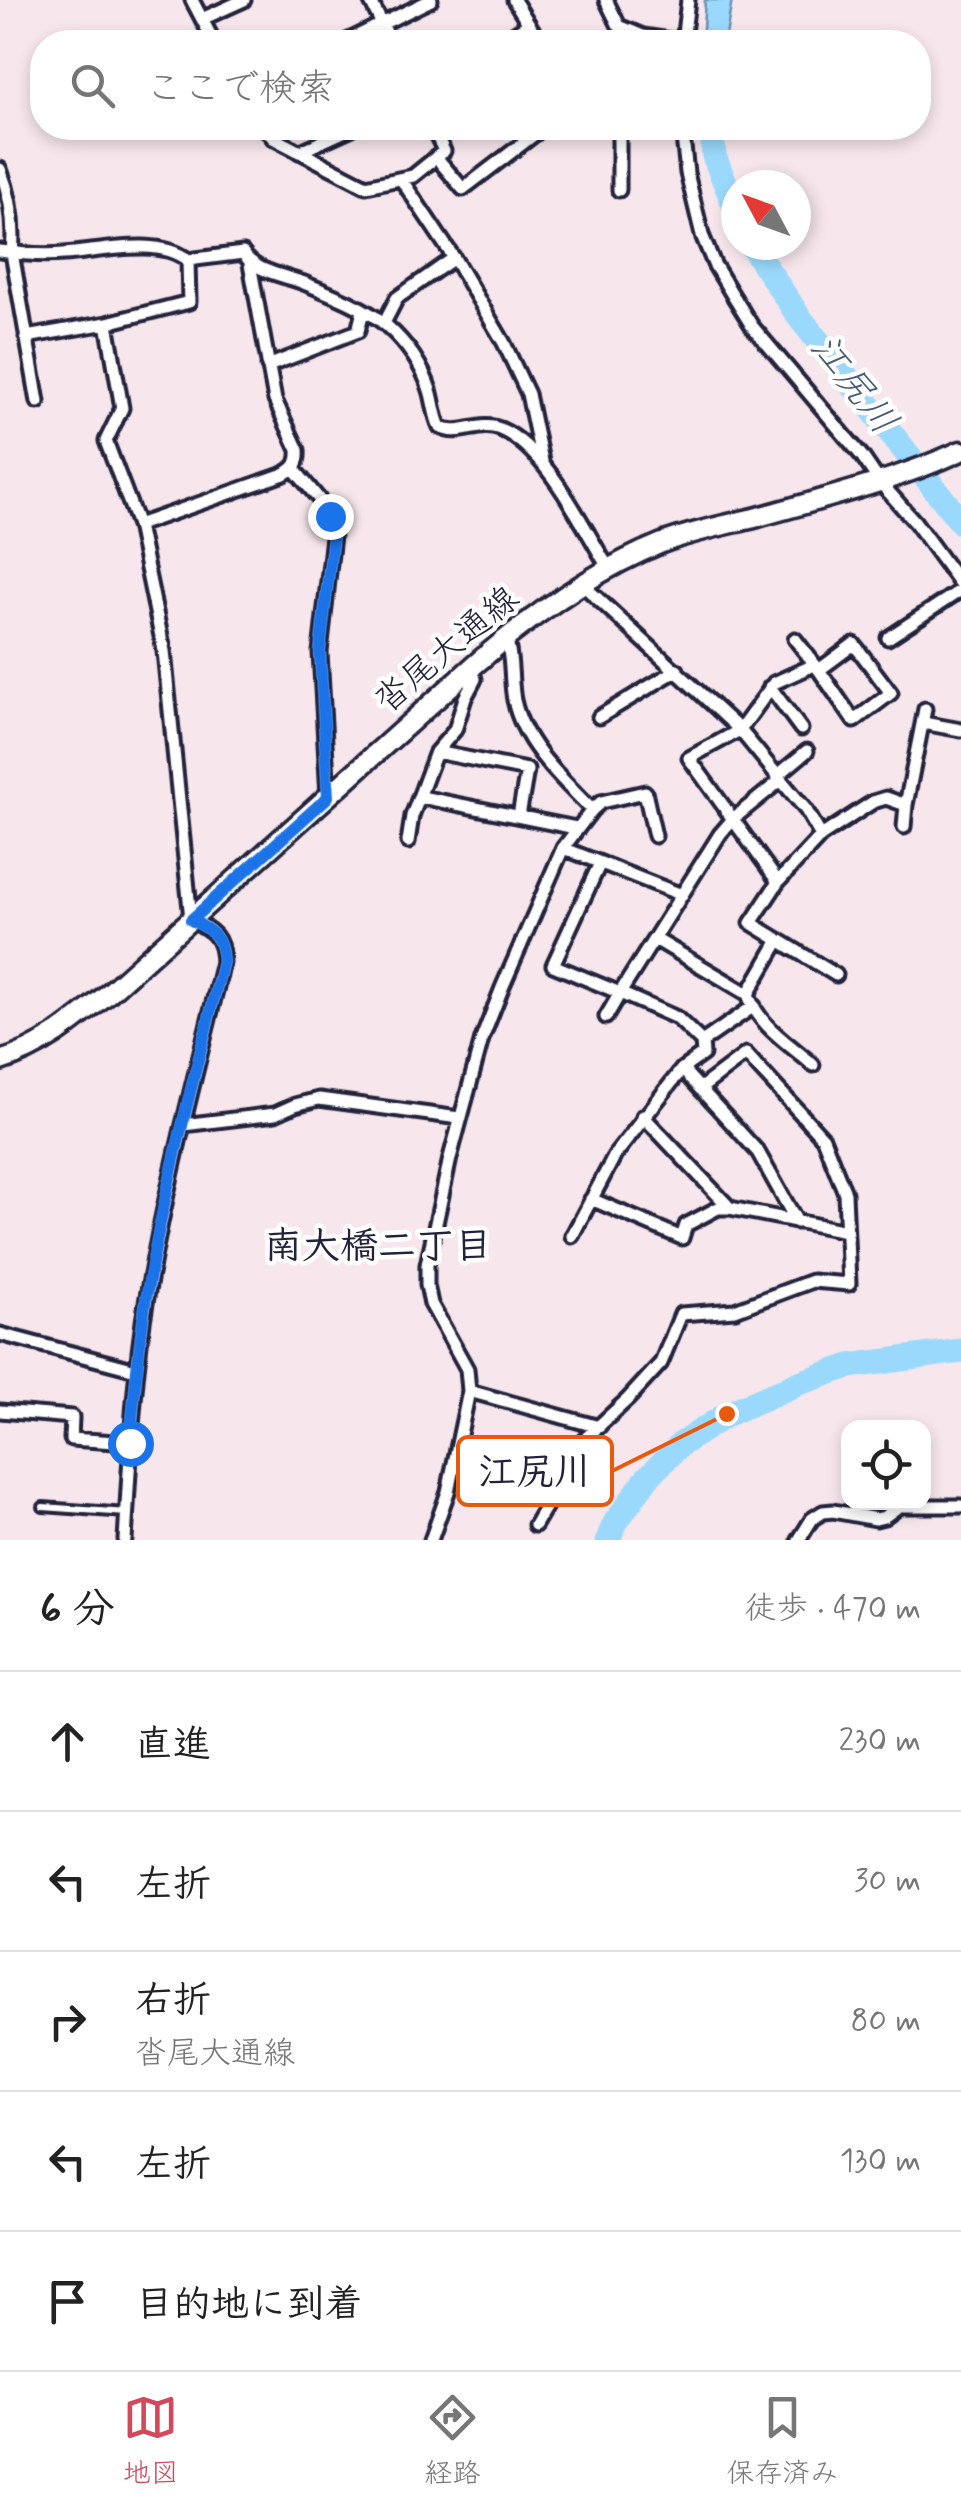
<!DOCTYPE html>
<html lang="ja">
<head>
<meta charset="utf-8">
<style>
  :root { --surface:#fff; --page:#f6f6f6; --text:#222; --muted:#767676; --line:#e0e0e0; --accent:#d1495b }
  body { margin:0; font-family:Mynerve,"Klee One",sans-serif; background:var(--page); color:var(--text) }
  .controls { position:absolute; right:30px; bottom:30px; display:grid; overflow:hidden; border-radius:20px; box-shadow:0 5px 15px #0003 }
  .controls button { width:90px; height:90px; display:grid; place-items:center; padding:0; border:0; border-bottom:2px solid var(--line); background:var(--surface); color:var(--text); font:50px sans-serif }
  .compass { position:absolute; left:721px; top:170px; width:90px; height:90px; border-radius:50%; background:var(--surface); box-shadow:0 5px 15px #0003; rotate:311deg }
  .stop { position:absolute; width:30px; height:30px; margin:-22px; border:8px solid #1a73e8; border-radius:50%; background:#fff }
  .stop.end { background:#1a73e8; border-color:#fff; box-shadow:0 2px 10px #0008 }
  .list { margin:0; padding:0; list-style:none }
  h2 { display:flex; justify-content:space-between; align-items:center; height:130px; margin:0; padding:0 40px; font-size:42px }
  h2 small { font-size:32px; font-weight:400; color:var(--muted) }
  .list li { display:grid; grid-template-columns:65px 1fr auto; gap:30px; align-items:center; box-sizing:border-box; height:140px; padding:0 40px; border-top:2px solid var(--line) }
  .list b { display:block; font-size:38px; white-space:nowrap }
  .list p { margin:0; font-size:32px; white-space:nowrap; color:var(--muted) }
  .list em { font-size:32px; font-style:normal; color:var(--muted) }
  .icon { flex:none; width:55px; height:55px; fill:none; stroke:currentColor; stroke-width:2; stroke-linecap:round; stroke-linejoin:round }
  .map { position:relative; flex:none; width:961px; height:1540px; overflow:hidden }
  .search { position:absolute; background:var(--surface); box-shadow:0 5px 15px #0003; left:30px; right:30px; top:30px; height:110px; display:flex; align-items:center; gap:25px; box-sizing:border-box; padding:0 35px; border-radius:40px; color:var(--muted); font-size:38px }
  .sheet { height:830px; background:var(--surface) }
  nav { display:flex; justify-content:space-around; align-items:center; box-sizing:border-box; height:140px; border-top:2px solid var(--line); background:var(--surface); font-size:28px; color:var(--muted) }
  nav a { display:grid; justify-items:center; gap:5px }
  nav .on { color:var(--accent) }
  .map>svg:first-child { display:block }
  .water { fill:#9bd9fc; stroke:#6b90af; stroke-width:2.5 }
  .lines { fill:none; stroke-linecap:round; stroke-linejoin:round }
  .river { stroke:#9bd9fc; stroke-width:25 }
  .service-casing { stroke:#22223b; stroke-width:14 }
  .minor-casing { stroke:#22223b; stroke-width:19 }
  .secondary-casing { stroke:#22223b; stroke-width:25 }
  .service { stroke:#fff; stroke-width:6 }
  .minor { stroke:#fff; stroke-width:11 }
  .secondary { stroke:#fff; stroke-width:18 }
  .route { stroke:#1a73e8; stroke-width:12 }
  .labels { text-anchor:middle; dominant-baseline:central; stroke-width:9; stroke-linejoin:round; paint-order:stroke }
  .street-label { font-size:35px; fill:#22223b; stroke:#fff }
  .water-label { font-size:38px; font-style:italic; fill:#465975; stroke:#fff }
  .neighbourhood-label { font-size:38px; font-weight:bold; fill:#22223b; stroke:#fff }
  .leader { fill:none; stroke:#e8590c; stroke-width:4 }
  .callout-dot { fill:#e8590c; stroke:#fff; stroke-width:4 }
  .callout { fill:#fff; stroke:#e8590c; stroke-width:4 }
  .callout-label { font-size:38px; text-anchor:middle; font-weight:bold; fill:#22223b }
</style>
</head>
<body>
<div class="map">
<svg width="961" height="1540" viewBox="0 0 961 1540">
  <rect width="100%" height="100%" fill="#f7e7ed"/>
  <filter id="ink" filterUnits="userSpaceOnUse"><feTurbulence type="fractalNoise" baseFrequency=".01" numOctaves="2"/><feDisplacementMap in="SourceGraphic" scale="20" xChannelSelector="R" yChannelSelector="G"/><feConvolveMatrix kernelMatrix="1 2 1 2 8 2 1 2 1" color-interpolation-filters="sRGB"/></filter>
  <g filter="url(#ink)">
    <path class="water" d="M705 0H732L725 42H702Z"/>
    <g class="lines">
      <path class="river" d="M711 128 714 156 736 209
        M751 245 800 318 961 522
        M608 1540 615 1523 647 1478 680 1445 727 1414 799 1383 850 1366 961 1351"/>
      <defs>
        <path id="service" d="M43 1507 127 1513"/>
        <path id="minor" d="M192 0 214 42
          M370 0 391 42
          M514 0 540 42
          M606 0 619 26 643 36 683 42
          M202 19 244 0
          M345 42 431 0
          M500 42 529 24
          M683 42 688 0
          M265 128 273 138 366 186 413 176 444 151 433 128
          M619 128V190
          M682 128 687 173 702 235 714 264 732 294 752 326 862 456 879 481 915 522 961 585
          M299 152 352 128
          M436 157 463 189 543 128
          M0 169C11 197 15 224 12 253L38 402
          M401 179 454 258 504 343 528 394 542 461
          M0 251C21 254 42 256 64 254 99 252 158 236 188 260L243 253C255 272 283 275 304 283 329 293 367 308 387 326 406 343 422 365 430 390 434 402 434 415 440 427 459 438 480 420 500 429 547 449 583 527 609 569
          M107 323 122 408 106 441 138 525 284 474C295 468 299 463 298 450L275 400 250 264
          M384 323 397 298 454 258
          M26 337 107 323 189 302 188 260
          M268 366 358 331 363 311
          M294 469 323 504 330 516 333 536 320 652 328 797
          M583 585 740 730 781 780 733 819 720 834 620 993 677 1018 702 1042 703 1054 682 1069
          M888 638 961 590
          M795 639 819 670 854 721 891 693 854 644 819 670
          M770 687 801 729
          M599 717 677 670
          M923 723 961 730
          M436 752 527 770 519 816
          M777 776 807 751
          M781 780 806 810 821 836
          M421 797 576 828
          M592 810 601 802 645 792 655 836
          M904 827 906 805
          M408 842 412 816 436 752 455 730 465 698 475 679 471 668
          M563 848 682 895
          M600 863 553 965 620 993 606 1017
          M778 882 689 758 740 730 774 683 814 665
          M655 939 748 994C758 1026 790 1044 813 1065
          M836 975 751 923 778 882 821 836 873 802 886 798 906 805 925 709
          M748 994 779 940
          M702 1042 754 1006
          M643 1116 730 1208
          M183 1125 275 1114 295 1105 319 1099 459 1118
          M591 1199 682 1238 686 1225 718 1208H730L846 1231
          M572 1236 615 1155 682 1069 758 1152 797 1222
          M0 1334 136 1370
          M469 1391 599 1427
          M0 1411 72 1417 71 1439 130 1443
          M455 1466 547 1490 587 1437 628 1399 661 1363 681 1314 735 1310 812 1281 849 1284 845 1193 823 1138 746 1054 701 1088
          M535 1525 549 1501 547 1490
          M125 1540C130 1459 133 1377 147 1297 166 1184 196 1073 223 962 222 936 213 931 191 919L164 651 138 525
          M431 1540 448 1492 469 1391 467 1369 431 1304 427 1285V1265L450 1158 482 1039 502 988 563 848 592 810C562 779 523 744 514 700 510 679 513 658 506 637
          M799 1540 812 1519 823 1512 833 1511 876 1519 884 1517 899 1506H961"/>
        <path id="secondary" d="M0 1061C44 1048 76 1020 110 992L471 668C527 619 592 571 662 543 693 531 726 525 758 517 825 498 897 480 961 451"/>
      </defs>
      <use href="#service" class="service-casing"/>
      <use href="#minor" class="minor-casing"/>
      <use href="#secondary" class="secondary-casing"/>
      <use href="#service" class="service"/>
      <use href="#minor" class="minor"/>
      <use href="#secondary" class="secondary"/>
    </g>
  </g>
  <g class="lines" filter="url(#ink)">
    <path class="route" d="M130 1443C134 1395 139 1346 146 1298 165 1185 195 1073 223 962 222 936 213 931 191 920L328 797 320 652 333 536 330 516"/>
  </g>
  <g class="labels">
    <g class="street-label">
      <text transform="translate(447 650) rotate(-40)">沓尾大通線</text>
    </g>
    <g class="water-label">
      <text transform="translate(853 385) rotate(52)">江尻川</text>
    </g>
    <g class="neighbourhood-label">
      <text x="378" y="1247">南大橋二丁目</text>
    </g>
  </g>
  <path class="leader" d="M727 1414L612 1471"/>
  <circle class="callout-dot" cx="727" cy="1414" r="10"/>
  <rect class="callout" x="458" y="1437" width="154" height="68" rx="10"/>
  <g class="callout-label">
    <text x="535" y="1484">江尻川</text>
  </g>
</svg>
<div class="controls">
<button><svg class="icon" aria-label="locate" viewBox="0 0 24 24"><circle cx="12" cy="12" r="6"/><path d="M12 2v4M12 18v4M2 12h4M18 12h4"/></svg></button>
</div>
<svg class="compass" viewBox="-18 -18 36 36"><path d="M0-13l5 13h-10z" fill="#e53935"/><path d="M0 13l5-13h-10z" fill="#767676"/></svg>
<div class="stop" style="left:130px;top:1443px"></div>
<div class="stop end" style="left:330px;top:516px"></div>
<div class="search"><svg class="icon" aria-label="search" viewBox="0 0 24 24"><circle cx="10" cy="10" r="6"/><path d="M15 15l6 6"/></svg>ここで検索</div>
</div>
<section class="sheet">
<h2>6 分<small>徒歩 · 470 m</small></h2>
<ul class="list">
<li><svg class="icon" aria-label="ahead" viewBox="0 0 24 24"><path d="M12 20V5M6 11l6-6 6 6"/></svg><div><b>直進</b></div><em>230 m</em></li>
<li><svg class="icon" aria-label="left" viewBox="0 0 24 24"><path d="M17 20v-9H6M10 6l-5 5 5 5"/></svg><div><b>左折</b></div><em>30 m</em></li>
<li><svg class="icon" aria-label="right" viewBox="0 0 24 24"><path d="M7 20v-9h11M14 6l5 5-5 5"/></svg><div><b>右折</b><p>沓尾大通線</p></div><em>80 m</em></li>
<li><svg class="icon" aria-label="left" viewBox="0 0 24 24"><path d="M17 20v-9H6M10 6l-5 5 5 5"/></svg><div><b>左折</b></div><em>130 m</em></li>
<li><svg class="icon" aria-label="arrive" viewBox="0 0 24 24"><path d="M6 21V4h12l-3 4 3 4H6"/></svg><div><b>目的地に到着</b></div></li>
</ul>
</section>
<nav>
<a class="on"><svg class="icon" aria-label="map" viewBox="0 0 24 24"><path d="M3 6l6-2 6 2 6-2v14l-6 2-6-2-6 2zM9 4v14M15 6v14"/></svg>地図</a>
<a><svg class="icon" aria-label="directions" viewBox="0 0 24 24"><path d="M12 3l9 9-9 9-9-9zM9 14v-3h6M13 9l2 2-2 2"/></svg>経路</a>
<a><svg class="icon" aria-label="saved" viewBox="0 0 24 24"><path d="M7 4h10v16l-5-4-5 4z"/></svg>保存済み</a>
</nav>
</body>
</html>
